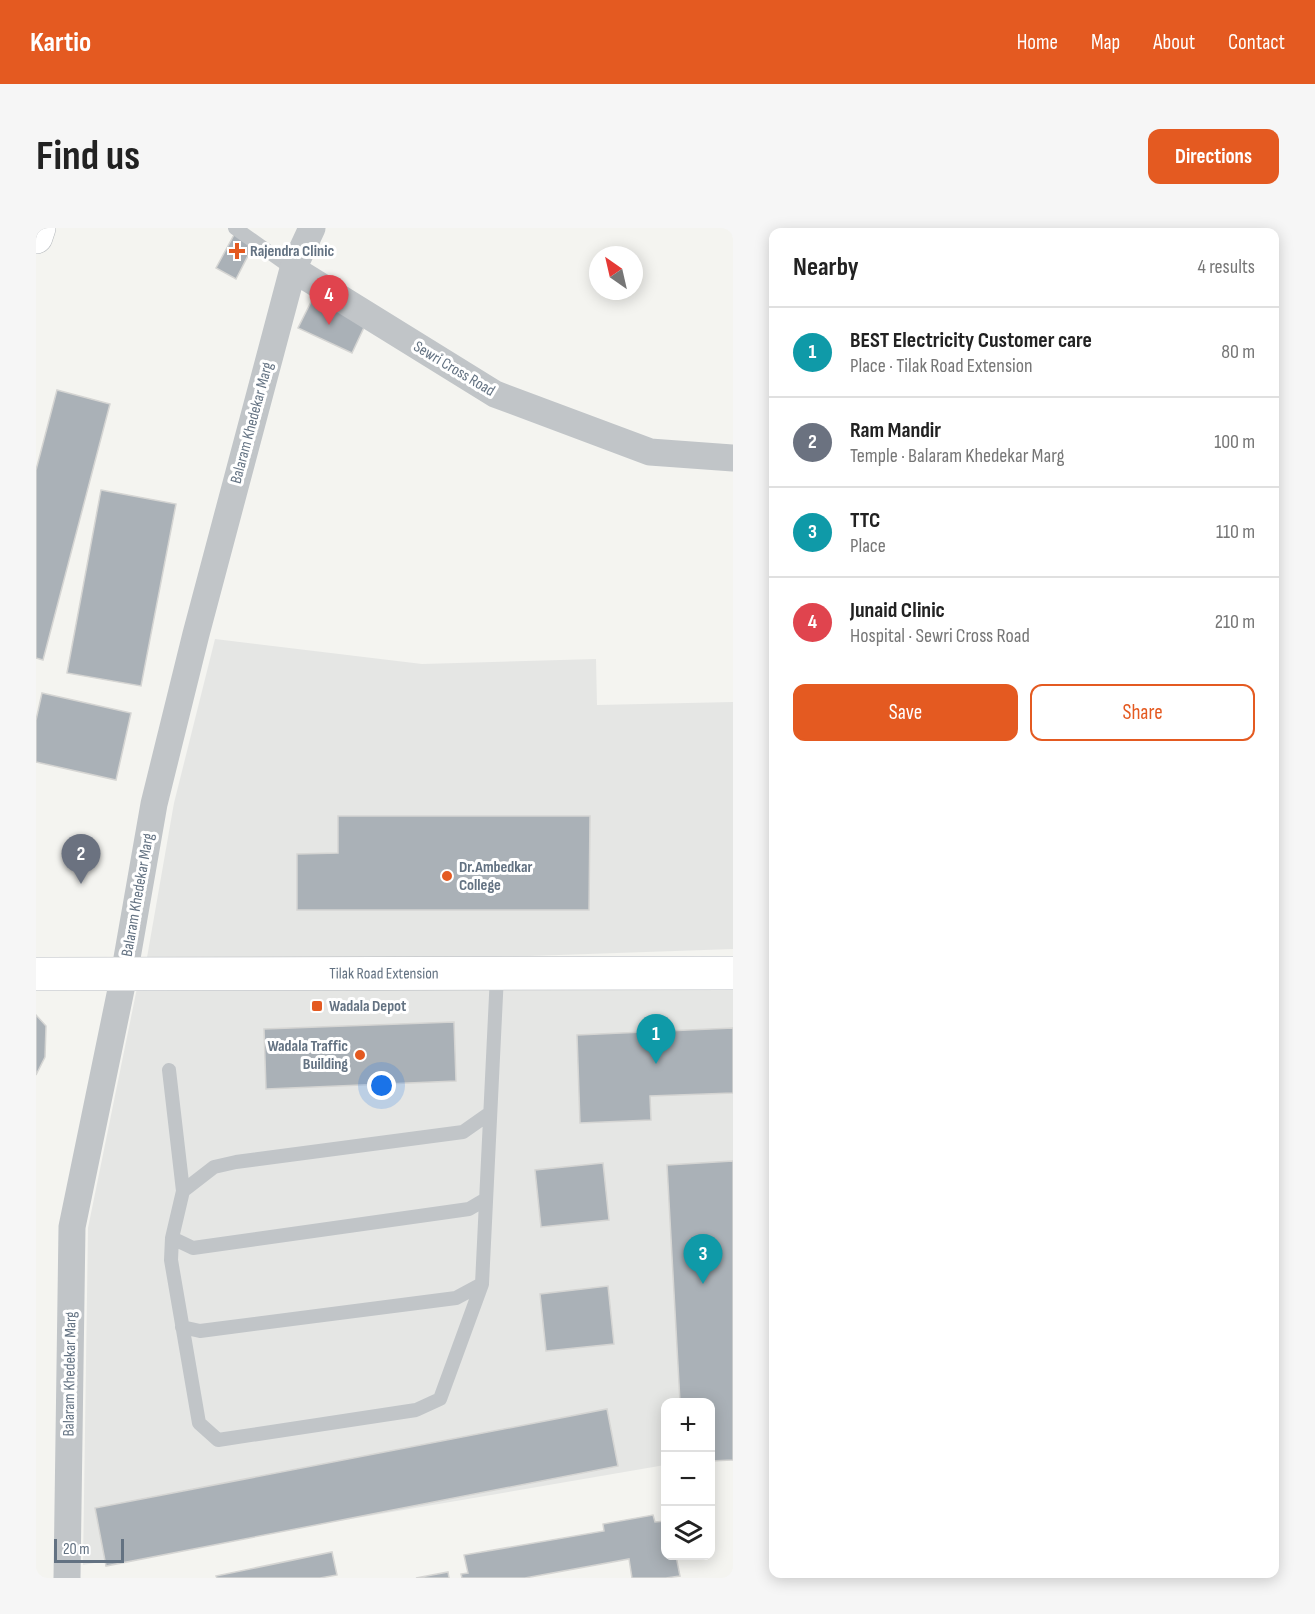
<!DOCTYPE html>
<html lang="en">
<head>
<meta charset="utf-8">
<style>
  :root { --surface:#fff; --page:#f6f6f6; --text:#222; --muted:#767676; --line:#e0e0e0; --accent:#e45a21 }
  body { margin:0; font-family:"Sofia Sans Condensed",sans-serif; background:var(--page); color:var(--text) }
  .controls { position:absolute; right:18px; bottom:18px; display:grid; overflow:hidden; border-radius:12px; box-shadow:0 3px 15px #0003 }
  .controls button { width:54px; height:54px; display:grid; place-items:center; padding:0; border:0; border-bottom:2px solid var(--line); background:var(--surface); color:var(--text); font:30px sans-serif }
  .compass { position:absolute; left:553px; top:18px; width:54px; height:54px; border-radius:50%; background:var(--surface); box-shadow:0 3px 15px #0003; rotate:326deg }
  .scale { position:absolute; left:18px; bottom:15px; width:70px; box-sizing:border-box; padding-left:6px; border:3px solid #637282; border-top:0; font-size:16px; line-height:21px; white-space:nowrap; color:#637282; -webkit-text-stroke:4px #fff; paint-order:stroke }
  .you { position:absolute; left:346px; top:858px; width:21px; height:21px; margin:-15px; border:4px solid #fff; border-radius:50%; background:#1a73e8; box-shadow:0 0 0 9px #1a73e833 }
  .badge { display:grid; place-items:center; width:39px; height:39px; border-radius:50%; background:var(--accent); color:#fff; font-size:20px; font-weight:700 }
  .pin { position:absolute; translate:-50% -50px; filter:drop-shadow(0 2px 3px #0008) }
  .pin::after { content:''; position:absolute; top:32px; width:21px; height:18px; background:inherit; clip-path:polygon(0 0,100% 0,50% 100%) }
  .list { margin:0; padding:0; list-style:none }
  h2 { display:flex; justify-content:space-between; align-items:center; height:78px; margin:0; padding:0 24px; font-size:26px }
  h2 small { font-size:20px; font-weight:400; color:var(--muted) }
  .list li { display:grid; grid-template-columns:39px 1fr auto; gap:18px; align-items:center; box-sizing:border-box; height:90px; padding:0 24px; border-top:2px solid var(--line) }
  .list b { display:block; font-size:22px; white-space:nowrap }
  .list p { margin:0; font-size:20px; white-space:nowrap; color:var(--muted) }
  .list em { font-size:20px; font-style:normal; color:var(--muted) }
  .actions { display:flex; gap:12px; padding:18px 24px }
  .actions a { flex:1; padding:14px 0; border:2px solid var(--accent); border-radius:12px; text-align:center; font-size:21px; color:var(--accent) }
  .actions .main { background:var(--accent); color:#fff }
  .icon { flex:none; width:33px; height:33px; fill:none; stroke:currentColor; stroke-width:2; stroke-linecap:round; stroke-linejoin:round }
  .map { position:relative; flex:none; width:697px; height:1350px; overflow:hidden; border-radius:12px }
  header { display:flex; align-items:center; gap:36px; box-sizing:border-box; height:84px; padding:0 30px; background:var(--accent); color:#fff }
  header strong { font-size:28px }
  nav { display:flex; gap:33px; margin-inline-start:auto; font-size:21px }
  .intro { display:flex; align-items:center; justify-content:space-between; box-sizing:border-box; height:144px; padding:0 36px }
  h1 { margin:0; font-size:42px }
  .button { padding:15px 27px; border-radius:12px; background:var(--accent); color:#fff; font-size:21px; font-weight:700 }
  main { display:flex; gap:36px; padding:0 36px }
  aside { flex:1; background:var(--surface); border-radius:12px; box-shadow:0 3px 15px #0003 }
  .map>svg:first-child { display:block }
  .built { fill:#e5e6e4 }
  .building { fill:#aab1b7; stroke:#d5d5d3; stroke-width:1.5 }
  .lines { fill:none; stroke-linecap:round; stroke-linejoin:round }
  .secondary-casing { stroke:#b4b8bd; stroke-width:34 }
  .primary-casing { stroke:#b4b8bc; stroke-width:34 }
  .lane { stroke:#c1c5c8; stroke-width:14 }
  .street { stroke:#c1c5c8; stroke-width:27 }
  .secondary { stroke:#fff; stroke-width:33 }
  .primary { stroke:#fff; stroke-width:33 }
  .poi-dot { fill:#e45a21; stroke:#fff; stroke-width:2 }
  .labels { text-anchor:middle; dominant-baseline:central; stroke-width:6; stroke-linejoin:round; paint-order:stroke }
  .poi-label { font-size:16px; font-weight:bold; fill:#637282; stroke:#fff; text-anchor:start }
  .street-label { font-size:16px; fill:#637282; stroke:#fff }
</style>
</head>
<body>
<header>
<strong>Kartio</strong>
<nav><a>Home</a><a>Map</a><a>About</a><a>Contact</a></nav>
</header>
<div class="intro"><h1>Find us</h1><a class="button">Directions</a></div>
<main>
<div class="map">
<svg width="697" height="1350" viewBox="0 0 697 1350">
  <rect width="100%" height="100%" fill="#f4f4f0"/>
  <path class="built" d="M179 411 386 436 560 431 561 477 697 474V721L109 741 138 575Z
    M697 757V1225L674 1174H630L629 1237 47 1337 52 1000 101 760Z"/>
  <path class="building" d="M199 5 218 16 200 51 180 40Z
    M278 68 331 93 316 125 262 100Z
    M21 162 74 176 7 432 0 430V242Z
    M65 262 140 276 105 458 31 445Z
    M6 465 95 485 80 552 0 534V492Z
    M302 588H554L553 682H261V626L302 625Z
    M0 787 10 798 9 829 0 847Z
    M418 794 420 853 230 861 228 801Z
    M697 800V865L614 868 615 892 544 895 541 807Z
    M697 933V1232L674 1233V1174H644L631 937Z
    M567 935 573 992 505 999 499 942Z
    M572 1058 578 1116 510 1123 504 1066Z
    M571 1181 582 1238 70 1338 59 1280Z
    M617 1287 619 1294 630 1293V1328H640L644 1348 630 1350H596L593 1331 489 1350H426L425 1346 432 1345 428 1327 568 1303 567 1296Z
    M296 1324 301 1347 284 1350H181L180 1348Z
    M412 1344 413 1350H380Z"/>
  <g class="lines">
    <defs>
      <g id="secondary">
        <path id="s1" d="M0 746 697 745"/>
      </g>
      <path id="primary" d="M0 9 3 0"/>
    </defs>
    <use href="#secondary" class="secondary-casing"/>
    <use href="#primary" class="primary-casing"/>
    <path class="lane" d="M199 0 257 41
      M133 842 147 963
      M454 885 427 904 200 934 178 939 147 963 136 1010 135 1032 163 1195 182 1212 380 1182 404 1171 446 1056 461 747
      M136 1010 157 1020 433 981 450 971
      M146 1099 164 1103 420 1070 446 1056"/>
    <path class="street" d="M257 41 459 166 614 224 697 230
      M31 1350 36 999 88 747 118 576 160 406 257 41 276 0"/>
    <use href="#secondary" class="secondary"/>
    <use href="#primary" class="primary"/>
  </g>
  <g class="poi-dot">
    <path d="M198 14h6v6h6v6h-6v6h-6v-6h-6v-6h6z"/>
    <circle cx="411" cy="648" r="6"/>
    <rect x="275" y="772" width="12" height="12" rx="3"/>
    <circle cx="324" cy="827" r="6"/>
  </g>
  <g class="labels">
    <g class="poi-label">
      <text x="214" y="23">Rajendra Clinic</text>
      <text x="423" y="639">Dr.Ambedkar<tspan x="423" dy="18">College</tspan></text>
      <text x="293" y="778">Wadala Depot</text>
      <text x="312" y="818" text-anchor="end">Wadala Traffic<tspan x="312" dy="18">Building</tspan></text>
    </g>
    <g class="street-label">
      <text transform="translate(418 141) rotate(31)">Sewri Cross Road</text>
      <text transform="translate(216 195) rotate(-75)">Balaram Khedekar Marg</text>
      <text transform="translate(102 667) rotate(-80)">Balaram Khedekar Marg</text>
      <text stroke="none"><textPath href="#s1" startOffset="348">Tilak Road Extension</textPath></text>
      <text transform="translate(34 1146) rotate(-89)">Balaram Khedekar Marg</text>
    </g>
  </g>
</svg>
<div class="controls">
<button>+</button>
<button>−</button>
<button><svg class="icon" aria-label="layers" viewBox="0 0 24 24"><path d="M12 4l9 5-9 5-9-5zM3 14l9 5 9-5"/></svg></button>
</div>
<svg class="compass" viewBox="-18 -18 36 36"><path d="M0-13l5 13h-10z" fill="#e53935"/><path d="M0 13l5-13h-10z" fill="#767676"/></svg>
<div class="scale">20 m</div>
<div class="you"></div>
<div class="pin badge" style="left:620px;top:836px;background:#0f9aa8">1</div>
<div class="pin badge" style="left:45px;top:656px;background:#6b7280">2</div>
<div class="pin badge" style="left:667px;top:1056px;background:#0f9aa8">3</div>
<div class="pin badge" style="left:293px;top:97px;background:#e0444e">4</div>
</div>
<aside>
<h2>Nearby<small>4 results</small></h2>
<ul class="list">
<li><span class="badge" style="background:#0f9aa8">1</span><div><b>BEST Electricity Customer care</b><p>Place · Tilak Road Extension</p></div><em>80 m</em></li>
<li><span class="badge" style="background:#6b7280">2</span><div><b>Ram Mandir</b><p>Temple · Balaram Khedekar Marg</p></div><em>100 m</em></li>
<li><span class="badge" style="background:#0f9aa8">3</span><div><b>TTC</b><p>Place</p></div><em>110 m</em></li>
<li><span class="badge" style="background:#e0444e">4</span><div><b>Junaid Clinic</b><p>Hospital · Sewri Cross Road</p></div><em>210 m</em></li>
</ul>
<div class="actions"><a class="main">Save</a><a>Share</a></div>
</aside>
</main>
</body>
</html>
